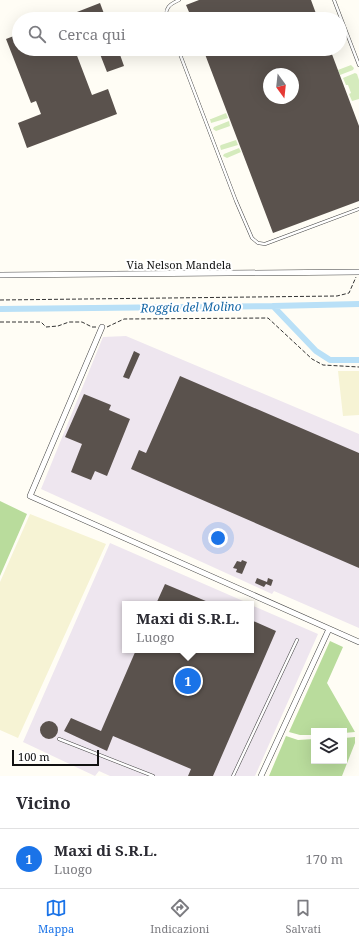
<!DOCTYPE html>
<html lang="it">
<head>
<meta charset="utf-8">
<style>
  :root { --surface:#fff; --page:#f2f2f3; --text:#2b2b33; --muted:#7c7c81; --line:#e1e1e2; --accent:#1a73e8 }
  body { margin:0; font-family:"Noto Serif",serif; background:var(--page); color:var(--text) }
  .controls { position:absolute; right:12px; bottom:12px; display:grid; overflow:hidden; border-radius:0px; box-shadow:0 4px 16px #0002 }
  .controls button { width:36px; height:36px; display:grid; place-items:center; padding:0; border:0; border-bottom:1px solid var(--line); background:var(--surface); color:var(--text); font:20px sans-serif }
  .compass { position:absolute; left:263px; top:68px; width:36px; height:36px; border-radius:50%; background:var(--surface); box-shadow:0 4px 16px #0002; rotate:165deg }
  .scale { position:absolute; left:12px; bottom:10px; width:87px; box-sizing:border-box; padding-left:4px; border:2px solid #111; border-top:0; font-size:11px; line-height:14px; white-space:nowrap; color:#111; -webkit-text-stroke:3px #fff; paint-order:stroke }
  .you { position:absolute; left:218px; top:538px; width:14px; height:14px; margin:-10px; border:3px solid #fff; border-radius:50%; background:#1a73e8; box-shadow:0 0 0 6px #1a73e833 }
  .badge { display:grid; place-items:center; width:26px; height:26px; border-radius:50%; background:var(--accent); color:#fff; font-size:13px; font-weight:700 }
  .pin { position:absolute; translate:-50% -50%; border:2px solid #fff; box-shadow:0 1px 4px #0006 }
  .popup { position:absolute; left:122px; top:601px; width:132px; height:52px; box-sizing:border-box; display:grid; place-content:center; border-radius:0px; background:var(--surface); filter:drop-shadow(0 1px 3px #0005); font-size:13px; white-space:nowrap; color:var(--muted) }
  .popup b { font-size:15px; color:var(--text) }
  .popup::after { content:''; position:absolute; left:50%; top:100%; margin-left:-8px; border:8px solid transparent; border-top-color:var(--surface) }
  .list { margin:0; padding:0; list-style:none }
  h2 { display:flex; justify-content:space-between; align-items:center; height:52px; margin:0; padding:0 16px; font-size:17px }
  h2 small { font-size:13px; font-weight:400; color:var(--muted) }
  .list li { display:grid; grid-template-columns:26px 1fr auto; gap:12px; align-items:center; box-sizing:border-box; height:60px; padding:0 16px; border-top:1px solid var(--line) }
  .list b { display:block; font-size:15px; white-space:nowrap }
  .list p { margin:0; font-size:13px; white-space:nowrap; color:var(--muted) }
  .list em { font-size:13px; font-style:normal; color:var(--muted) }
  .icon { flex:none; width:22px; height:22px; fill:none; stroke:currentColor; stroke-width:2; stroke-linecap:round; stroke-linejoin:round }
  .map { position:relative; flex:none; width:359px; height:776px; overflow:hidden }
  .search { position:absolute; background:var(--surface); box-shadow:0 4px 16px #0002; left:12px; right:12px; top:12px; height:44px; display:flex; align-items:center; gap:10px; box-sizing:border-box; padding:0 14px; border-radius:22px; color:var(--muted); font-size:15px }
  .sheet { height:112px; background:var(--surface) }
  nav { display:flex; justify-content:space-around; align-items:center; box-sizing:border-box; height:56px; border-top:1px solid var(--line); background:var(--surface); font-size:11px; color:var(--muted) }
  nav a { display:grid; justify-items:center; gap:2px }
  nav .on { color:var(--accent) }
  .map>svg:first-child { display:block }
  .industrial { fill:#eee6ef }
  .farmland { fill:#f6f3d4 }
  .green { fill:#d5ebbd }
  .forest { fill:#b9dc9c }
  .lines { fill:none; stroke-linecap:round; stroke-linejoin:round }
  .canal { stroke:#b9e0f7; stroke-width:6 }
  .building { fill:#5a524d; fill-rule:evenodd }
  .lane-casing { stroke:#444; stroke-width:3.5 }
  .street-casing { stroke:#444; stroke-width:6 }
  .path { stroke:#333; stroke-width:1; stroke-dasharray:4 2; stroke-linecap:butt }
  .lane { stroke:#fff; stroke-width:2.5 }
  .street { stroke:#fff; stroke-width:5 }
  .labels { text-anchor:middle; dominant-baseline:central; stroke-width:4; stroke-linejoin:round; paint-order:stroke }
  .street-label { font-size:11px; fill:#111; stroke:#fff }
  .water-label { font-size:12px; font-style:italic; fill:#1768a6; stroke:#fff }
</style>
</head>
<body>
<div class="map">
<svg width="359" height="776" viewBox="0 0 359 776">
  <rect width="100%" height="100%" fill="#fffdf5"/>
  <path class="industrial" d="M126 336 359 434V628L274 591 272 594 248 583 41 489 103 337Z
    M110 543 250 604H125V650H251V605L318 634 255 776H110L99 771 95 776 23 742Z"/>
  <path class="farmland" d="M338 371H359V415L343 416Z
    M30 514 106 544 18 738 0 730V582Z"/>
  <path class="green" d="M351 65 354 68 353 70 340 75 338 70Z
    M355 73 357 74 359 80V99L352 101 349 94 351 93 348 85H346L343 78Z
    M226 113 228 118 211 123 210 119H211Z
    M229 121 230 126 216 131 213 129 214 127Z
    M236 140 238 145 221 150 220 146 221 145Z
    M239 148 241 152 227 158 223 156 224 154Z"/>
  <path class="forest" d="M0 501 27 514 0 576Z
    M330 641 343 647 327 683 355 732 344 733V731H314V735H300L289 732Z
    M286 736 298 740 314 739V761H344V738L355 737V743L342 776H269Z"/>
  <g class="lines">
    <path class="canal" d="M273 306 359 304
      M0 309 273 306 316 351 330 360H359"/>
  </g>
  <path class="building" d="M199 0H311L318 19H192L186 5Z
    M100 3 106 19H59Z
    M19 34V49H85L76 53 92 95 108 89 117 114 27 148 18 123 41 114 36 101 31 103 6 39Z
    M98 49H118L124 66 107 72Z
    M203 49H330L359 126V201L273 233ZM269 74H293V98H269Z
    M134 351 140 354 129 379 123 377Z
    M180 376 359 453V568L131 469 139 450 146 453Z
    M84 394 111 405 109 410 130 419 107 476 95 471 91 480 71 472 82 444 65 437Z
    M242 560 247 562 242 574 236 572 237 569 233 568 237 561 241 562Z
    M257 578 267 582 268 578 273 580 271 586 266 584 264 587 255 583Z
    M165 584 213 604H156Z
    M251 620 276 631 213 776H188L191 769 113 736 107 751 64 731 71 718 101 731 136 650H251Z
    M40 730a9 9 0 1 1 18 0a9 9 0 1 1-18 0Z"/>
  <g class="lines">
    <defs>
      <path id="lane" d="M334 0 359 65
        M167 19C164 8 170 4 179 0
        M178 49 236 201 252 238 258 243 265 244 359 209
        M59 739 153 776
        M233 776 297 640"/>
      <path id="street" d="M0 275 359 272
        M102 327 30 496 359 642
        M261 776 329 629"/>
    </defs>
    <use href="#lane" class="lane-casing"/>
    <use href="#street" class="street-casing"/>
    <path class="path" d="M0 300 337 296 349 293 356 277
      M0 322H41L46 327 58 326 69 322H82L92 327H96
      M107 327 124 319 268 318 312 359 323 365 359 367"/>
    <use href="#lane" class="lane"/>
    <use href="#street" class="street"/>
  </g>
  <g class="labels">
    <g class="street-label">
      <text x="179" y="264">Via Nelson Mandela</text>
    </g>
    <g class="water-label">
      <text transform="translate(191 307) rotate(-1)">Roggia del Molino</text>
    </g>
  </g>
</svg>
<div class="controls">
<button><svg class="icon" aria-label="layers" viewBox="0 0 24 24"><path d="M12 4l9 5-9 5-9-5zM3 14l9 5 9-5"/></svg></button>
</div>
<svg class="compass" viewBox="-18 -18 36 36"><path d="M0-13l5 13h-10z" fill="#e53935"/><path d="M0 13l5-13h-10z" fill="#7c7c81"/></svg>
<div class="scale">100 m</div>
<div class="you"></div>
<div class="pin badge" style="left:188px;top:681px">1</div>
<div class="popup"><b>Maxi di S.R.L.</b>Luogo</div>
<div class="search"><svg class="icon" aria-label="search" viewBox="0 0 24 24"><circle cx="10" cy="10" r="6"/><path d="M15 15l6 6"/></svg>Cerca qui</div>
</div>
<section class="sheet">
<h2>Vicino<small></small></h2>
<ul class="list">
<li><span class="badge">1</span><div><b>Maxi di S.R.L.</b><p>Luogo</p></div><em>170 m</em></li>
</ul>
</section>
<nav>
<a class="on"><svg class="icon" aria-label="map" viewBox="0 0 24 24"><path d="M3 6l6-2 6 2 6-2v14l-6 2-6-2-6 2zM9 4v14M15 6v14"/></svg>Mappa</a>
<a><svg class="icon" aria-label="directions" viewBox="0 0 24 24"><path d="M12 3l9 9-9 9-9-9zM9 14v-3h6M13 9l2 2-2 2"/></svg>Indicazioni</a>
<a><svg class="icon" aria-label="saved" viewBox="0 0 24 24"><path d="M7 4h10v16l-5-4-5 4z"/></svg>Salvati</a>
</nav>
</body>
</html>
